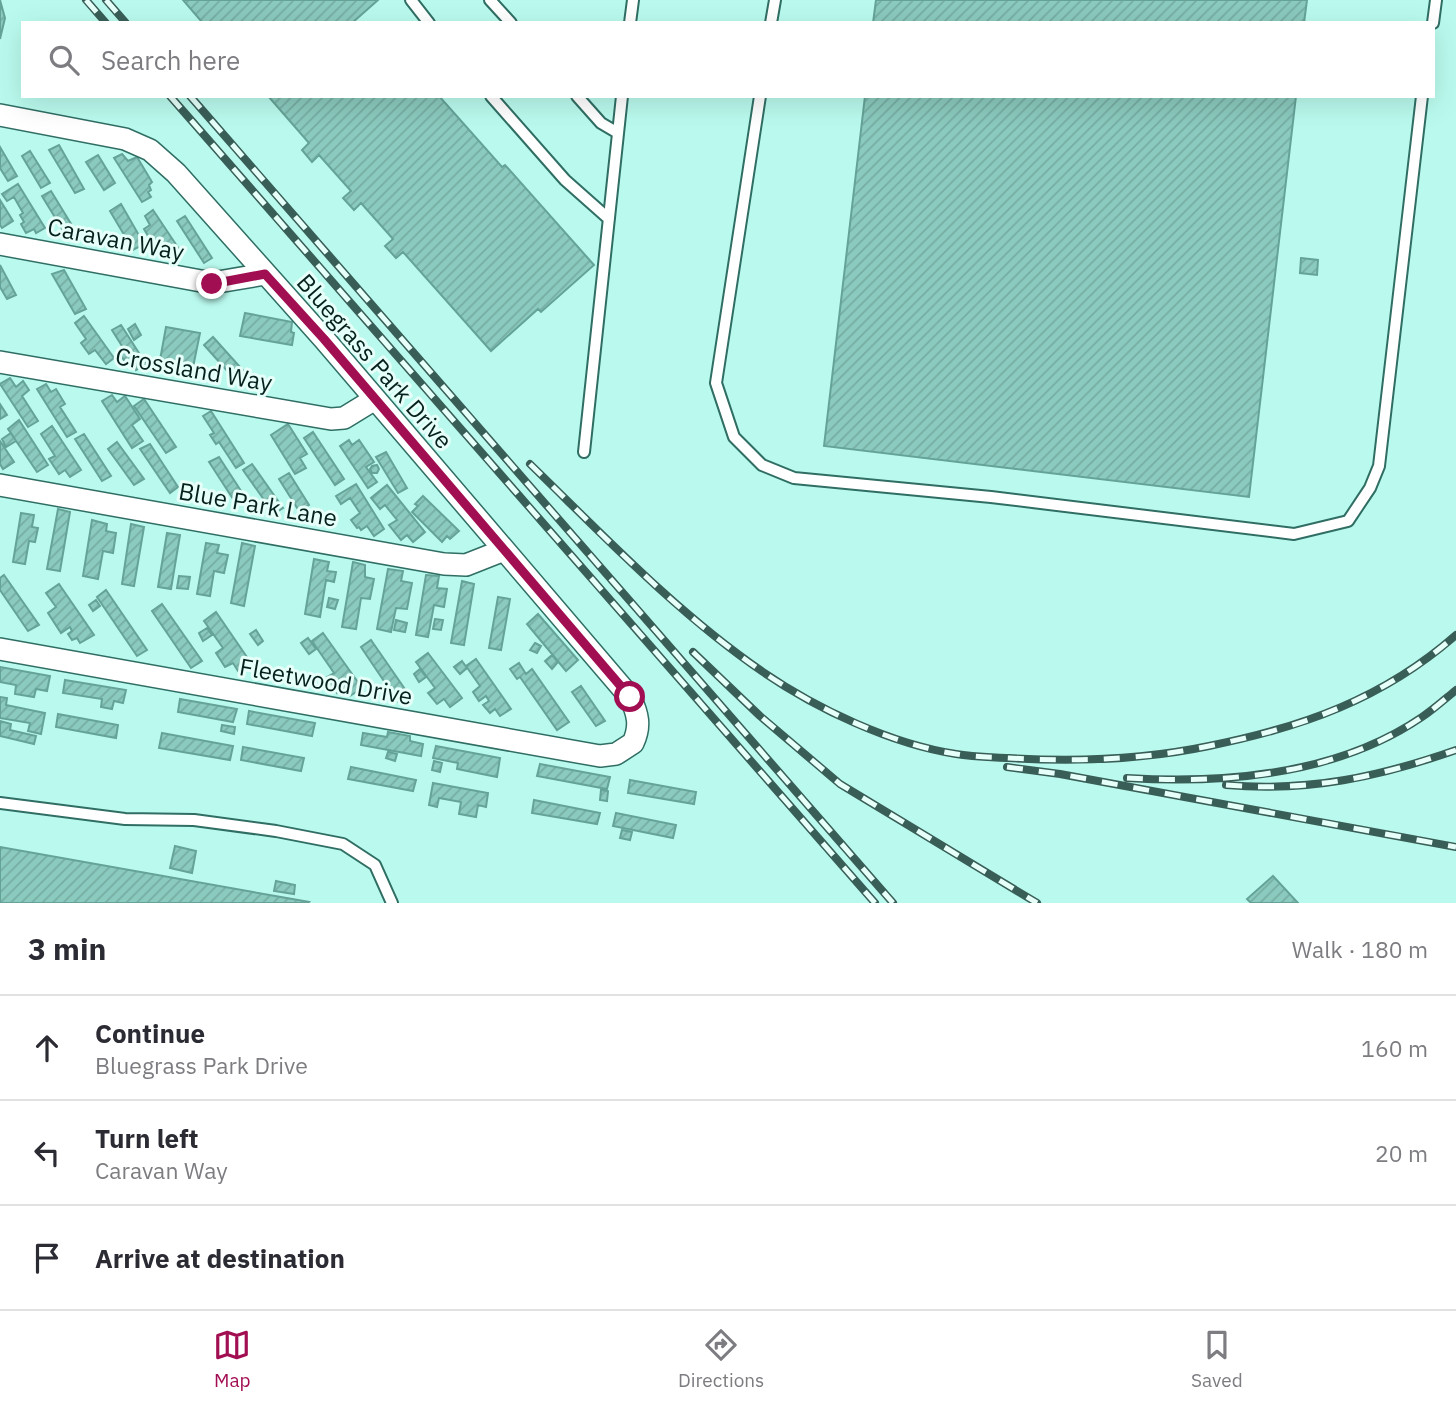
<!DOCTYPE html>
<html lang="en">
<head>
<meta charset="utf-8">
<style>
  :root { --surface:#fff; --page:#f2f2f3; --text:#2b2b33; --muted:#7c7c81; --line:#e1e1e2; --accent:#a20e52 }
  body { margin:0; font-family:"IBM Plex Sans",sans-serif; background:var(--page); color:var(--text) }
  .stop { position:absolute; width:21px; height:21px; margin:-16px; border:5px solid #a20e52; border-radius:50%; background:#fff }
  .stop.end { background:#a20e52; border-color:#fff; box-shadow:0 2px 7px #0008 }
  .list { margin:0; padding:0; list-style:none }
  h2 { display:flex; justify-content:space-between; align-items:center; height:91px; margin:0; padding:0 28px; font-size:30px }
  h2 small { font-size:23px; font-weight:400; color:var(--muted) }
  .list li { display:grid; grid-template-columns:46px 1fr auto; gap:21px; align-items:center; box-sizing:border-box; height:105px; padding:0 28px; border-top:2px solid var(--line) }
  .list b { display:block; font-size:26px; white-space:nowrap }
  .list p { margin:0; font-size:23px; white-space:nowrap; color:var(--muted) }
  .list em { font-size:23px; font-style:normal; color:var(--muted) }
  .icon { flex:none; width:38px; height:38px; fill:none; stroke:currentColor; stroke-width:2; stroke-linecap:round; stroke-linejoin:round }
  .map { position:relative; flex:none; width:1456px; height:903px; overflow:hidden }
  .search { position:absolute; background:var(--surface); box-shadow:0 7px 28px #0002; left:21px; right:21px; top:21px; height:77px; display:flex; align-items:center; gap:18px; box-sizing:border-box; padding:0 24px; border-radius:0px; color:var(--muted); font-size:26px }
  .sheet { height:406px; background:var(--surface) }
  nav { display:flex; justify-content:space-around; align-items:center; box-sizing:border-box; height:98px; border-top:2px solid var(--line); background:var(--surface); font-size:19px; color:var(--muted) }
  nav a { display:grid; justify-items:center; gap:4px }
  nav .on { color:var(--accent) }
  .map>svg:first-child { display:block }
  .building { fill:url(#building-hatch); stroke:#65a398; stroke-width:2 }
  .lines { fill:none; stroke-linecap:round; stroke-linejoin:round }
  .lane-casing { stroke:#306e64; stroke-width:14 }
  .street-casing { stroke:#306e64; stroke-width:24 }
  .lane { stroke:#fff; stroke-width:10 }
  .street { stroke:#fff; stroke-width:21 }
  .rail-casing { stroke:#395e58; stroke-width:8 }
  .rail { stroke:#e6fff9; stroke-width:5; stroke-dasharray:16; stroke-linecap:butt }
  .route { stroke:#a20e52; stroke-width:9 }
  .labels { text-anchor:middle; dominant-baseline:central; stroke-width:6; stroke-linejoin:round; paint-order:stroke }
  .street-label { font-size:24px; fill:#06211d; stroke:#e6fff9 }
</style>
</head>
<body>
<div class="map">
<svg width="1456" height="903" viewBox="0 0 1456 903">
  <defs>
    <pattern id="building-hatch" width="6" height="6" patternUnits="userSpaceOnUse" patternTransform="scale(1.75)"><rect width="6" height="6" fill="#8bcabe"/><path d="M-1 1l2-2M0 6l6-6M5 7l2-2" fill="none" stroke="#76ada3"/></pattern>
  </defs>
  <rect width="100%" height="100%" fill="#bafaee"/>
  <path class="building" d="M0 0 5 18 0 39Z
    M183 0H378L352 23H201L202 22Z
    M876 0H1307L1304 23H873Z
    M268 96H439L502 167 505 165 594 265 541 312 538 309 491 351 403 252 396 258 385 246 393 239 361 203 354 210 343 198 351 191 319 155 312 162 302 150 309 143Z
    M865 96H1296L1249 497 824 446Z
    M59 145 84 189 75 193 49 150Z
    M0 147 17 176 8 181 0 168Z
    M30 151 50 183 41 188 22 156Z
    M122 154 128 161 137 157 152 182 149 185 151 190 148 192 151 197 142 202 114 158Z
    M98 155 115 183 104 190 86 162Z
    M18 184 45 228 36 233 34 229 26 233 21 224 24 222 20 215 23 213 14 197 7 201 2 194Z
    M51 191 76 232 67 237 42 196Z
    M0 200 13 221 2 228 0 225Z
    M121 204 144 244 133 250 110 211Z
    M153 210 181 252 172 258 168 253 161 258 144 229 150 225 145 216Z
    M185 216 212 258 204 263 177 221Z
    M1301 258 1318 260 1317 275 1300 273Z
    M0 265 16 295 7 299 0 287Z
    M64 270 86 309 75 314 52 274Z
    M245 313 292 322 291 332 294 333 292 345 240 336Z
    M84 316 114 358 106 364 95 350 89 354 81 343 86 339 75 323Z
    M135 324 141 335 134 340 128 329Z
    M121 325 146 364 136 370 132 362 127 365 120 354 125 351 112 330Z
    M166 327 200 333 191 377 158 371Z
    M213 337 248 376 239 384 204 345Z
    M10 378 16 387 23 381 29 390 22 396 38 421 28 427 0 384Z
    M46 384 51 392 56 389 65 404 60 407 76 432 67 437 37 389Z
    M112 395 117 402 125 396 140 419 132 425 143 441 132 448 102 401Z
    M144 399 176 447 166 453 134 406Z
    M0 404 7 415 0 419Z
    M211 411 244 463 236 468 219 442 216 444 210 435 214 433 203 416Z
    M19 420 48 465 37 472 8 429Z
    M288 424 307 454 300 458 306 468 295 474 271 435Z
    M52 426 81 470 70 477 65 470 59 474 49 459 55 456 41 434Z
    M313 432 344 479 335 485 304 438Z
    M11 433 16 441 6 447 2 439Z
    M84 434 111 476 102 481 75 439Z
    M349 440 352 445 359 440 374 462 366 467 377 482 368 488 340 446Z
    M0 441 14 462 3 469 0 464Z
    M117 442 144 479 134 485 108 449Z
    M150 444 178 487 170 493 140 449Z
    M386 452 407 488 398 493 376 457Z
    M219 457 245 497 235 502 209 462Z
    M252 464 283 508 274 514 243 470Z
    M377 465 379 469 377 473H372L370 469 372 466Z
    M289 473 309 505 299 511 279 479Z
    M356 484 384 529 374 536 367 526 361 530 359 527 357 528 351 520 360 513 350 498 341 504 336 496Z
    M387 485 425 532 413 542 407 535 401 540 389 525 397 520 385 505 380 509 371 498Z
    M423 496 459 531 450 539 447 536 442 542 412 512 418 506 415 504Z
    M58 509 70 512 60 571 47 569Z
    M21 513 34 515 32 527 38 528 35 542 29 541 25 564 13 562Z
    M92 520 107 524 106 531 116 533 113 553 103 551 98 579 83 576Z
    M131 524 144 527 134 586 122 584Z
    M167 533 180 535 171 589 158 587Z
    M206 543 219 545 217 553 228 555 224 573 214 571 210 596 197 594Z
    M242 543 255 546 244 606 231 603Z
    M314 559 329 562 327 571 336 572 334 582 326 580 320 617 305 614Z
    M353 562 365 565V577L374 579 370 599 361 598 356 629 342 627Z
    M388 569 403 571 401 581 412 583 407 609 396 608 391 632 377 629Z
    M4 575 39 625 28 631 0 590V578Z
    M426 575 439 576 437 588 447 589 444 607 434 605 428 637 416 635Z
    M179 576 190 577 188 589 177 588Z
    M462 581 474 584 464 645 451 643Z
    M59 584 94 635 80 643 77 638 72 640 68 634 72 631 70 627 61 633 48 613 56 607 46 593Z
    M106 590 147 650 137 656 97 597Z
    M498 597 510 599 501 650 489 648Z
    M329 598 338 600 335 609 327 607Z
    M96 600 100 606 93 611 89 605Z
    M162 604 202 661 191 668 152 611Z
    M216 612 251 663 238 671 233 663 225 667 216 653 223 648 204 621Z
    M538 614 578 660 566 671 527 624Z
    M435 619 443 620 441 630 433 629Z
    M396 620 407 623 405 632 394 630Z
    M207 628 212 635 203 641 199 633Z
    M256 630 263 641 258 645 250 634Z
    M323 633 362 688 350 696 344 688 337 693 327 677 334 673 312 641Z
    M308 638 316 649 309 654 301 643Z
    M371 640 409 695 398 702 361 647Z
    M535 643 541 646 537 653 530 650Z
    M428 653 462 698 450 707 444 699 437 704 428 693 435 688 416 662Z
    M552 655 558 662 552 669 545 661Z
    M476 659 511 709 500 716 495 709 490 713 483 705 489 701 486 696 479 701 473 692 480 686 466 666Z
    M462 661 467 668 460 674 454 667Z
    M519 663 526 674 532 669 569 722 557 730 520 677 517 679 510 669Z
    M0 667 50 676 47 691 36 689 34 697 15 694 16 685 0 682Z
    M420 669 426 677 419 682 414 674Z
    M65 680 126 690 123 703 114 701 112 709 101 707 102 699 63 693Z
    M581 686 605 721 596 726 572 692Z
    M0 697 7 698 6 705 45 713 41 734 28 731 30 723 0 718Z
    M180 699 237 709 233 722 178 712Z
    M249 711 315 723 312 736 247 724Z
    M58 714 118 725 116 738 56 727Z
    M0 721 11 724 10 730 36 736 34 744 0 736Z
    M222 725 235 727 234 734 221 731Z
    M388 732 410 736V741L423 744 421 756 361 745 363 733 387 737Z
    M162 733 233 746 230 760 159 748Z
    M436 746 500 758 497 777 457 769 458 763 433 758Z
    M243 747 304 758 301 771 241 760Z
    M388 752 397 754 395 761 386 758Z
    M434 761 442 763 440 772 432 770Z
    M540 764 610 777 607 789 537 776Z
    M351 767 416 780 413 791 348 779Z
    M630 780 696 792 694 804 628 793Z
    M433 783 488 793 486 807 478 805 476 817 459 814 461 802 439 798 437 807 429 805Z
    M601 790 608 791 607 801 600 800Z
    M534 800 600 813 597 824 532 813Z
    M616 813 676 825 673 838 613 826Z
    M622 830 632 832 630 840 620 838Z
    M175 846 196 851 192 873 170 868Z
    M0 847 309 902 308 903H0Z
    M1273 876 1298 903H1251L1247 899Z
    M276 881 295 885 294 894 274 891Z"/>
  <g class="lines">
    <defs>
      <path id="lane" d="M411 0 429 23
        M490 0 511 23
        M630 23 633 0
        M771 23 775 0
        M1433 23 1436 0
        M491 96 565 180 609 219
        M577 96 601 123 618 133
        M760 96 716 383 734 437 762 465 794 478 991 497 1294 534 1348 521 1370 488 1379 466 1422 96
        M584 452 622 96
        M0 803 125 819 194 820 276 831 343 844 375 865 392 903"/>
      <path id="street" d="M0 115 125 139 150 150 176 173 324 339 630 697C638 714 641 726 633 743L616 754 600 756 0 649
        M0 244 212 283 265 274
        M0 362 331 419 344 418 375 399
        M0 485 444 564 466 565 504 550"/>
    </defs>
    <use href="#lane" class="lane-casing"/>
    <use href="#street" class="street-casing"/>
    <use href="#lane" class="lane"/>
    <use href="#street" class="street"/>
    <defs>
      <path id="rail" d="M86 0 106 23
        M106 0 126 23
        M170 96 875 903
        M190 96 893 903
        M530 464C603 535 678 614 763 672 817 709 891 744 956 754 973 757 991 757 1009 758 1076 762 1142 760 1209 746 1303 727 1383 699 1456 635
        M693 652 760 716 840 784 1037 903
        M1007 767 1060 774 1456 847
        M1127 778C1226 784 1337 775 1422 717 1434 709 1445 699 1456 690
        M1226 785C1309 792 1379 777 1456 750"/>
    </defs>
    <use href="#rail" class="rail-casing"/>
    <use href="#rail" class="rail"/>
  </g>
  <g class="lines">
    <path class="route" d="M212 284 265 274 324 339 630 697"/>
  </g>
  <g class="labels">
    <g class="street-label">
      <text transform="translate(116 239) rotate(11)">Caravan Way</text>
      <text transform="translate(375 361) rotate(49)">Bluegrass Park Drive</text>
      <text transform="translate(194 369) rotate(10)">Crossland Way</text>
      <text transform="translate(258 504) rotate(10)">Blue Park Lane</text>
      <text transform="translate(326 681) rotate(10)">Fleetwood Drive</text>
    </g>
  </g>
</svg>
<div class="stop" style="left:630px;top:697px"></div>
<div class="stop end" style="left:212px;top:284px"></div>
<div class="search"><svg class="icon" aria-label="search" viewBox="0 0 24 24"><circle cx="10" cy="10" r="6"/><path d="M15 15l6 6"/></svg>Search here</div>
</div>
<section class="sheet">
<h2>3 min<small>Walk · 180 m</small></h2>
<ul class="list">
<li><svg class="icon" aria-label="ahead" viewBox="0 0 24 24"><path d="M12 20V5M6 11l6-6 6 6"/></svg><div><b>Continue</b><p>Bluegrass Park Drive</p></div><em>160 m</em></li>
<li><svg class="icon" aria-label="left" viewBox="0 0 24 24"><path d="M17 20v-9H6M10 6l-5 5 5 5"/></svg><div><b>Turn left</b><p>Caravan Way</p></div><em>20 m</em></li>
<li><svg class="icon" aria-label="arrive" viewBox="0 0 24 24"><path d="M6 21V4h12l-3 4 3 4H6"/></svg><div><b>Arrive at destination</b></div></li>
</ul>
</section>
<nav>
<a class="on"><svg class="icon" aria-label="map" viewBox="0 0 24 24"><path d="M3 6l6-2 6 2 6-2v14l-6 2-6-2-6 2zM9 4v14M15 6v14"/></svg>Map</a>
<a><svg class="icon" aria-label="directions" viewBox="0 0 24 24"><path d="M12 3l9 9-9 9-9-9zM9 14v-3h6M13 9l2 2-2 2"/></svg>Directions</a>
<a><svg class="icon" aria-label="saved" viewBox="0 0 24 24"><path d="M7 4h10v16l-5-4-5 4z"/></svg>Saved</a>
</nav>
</body>
</html>
